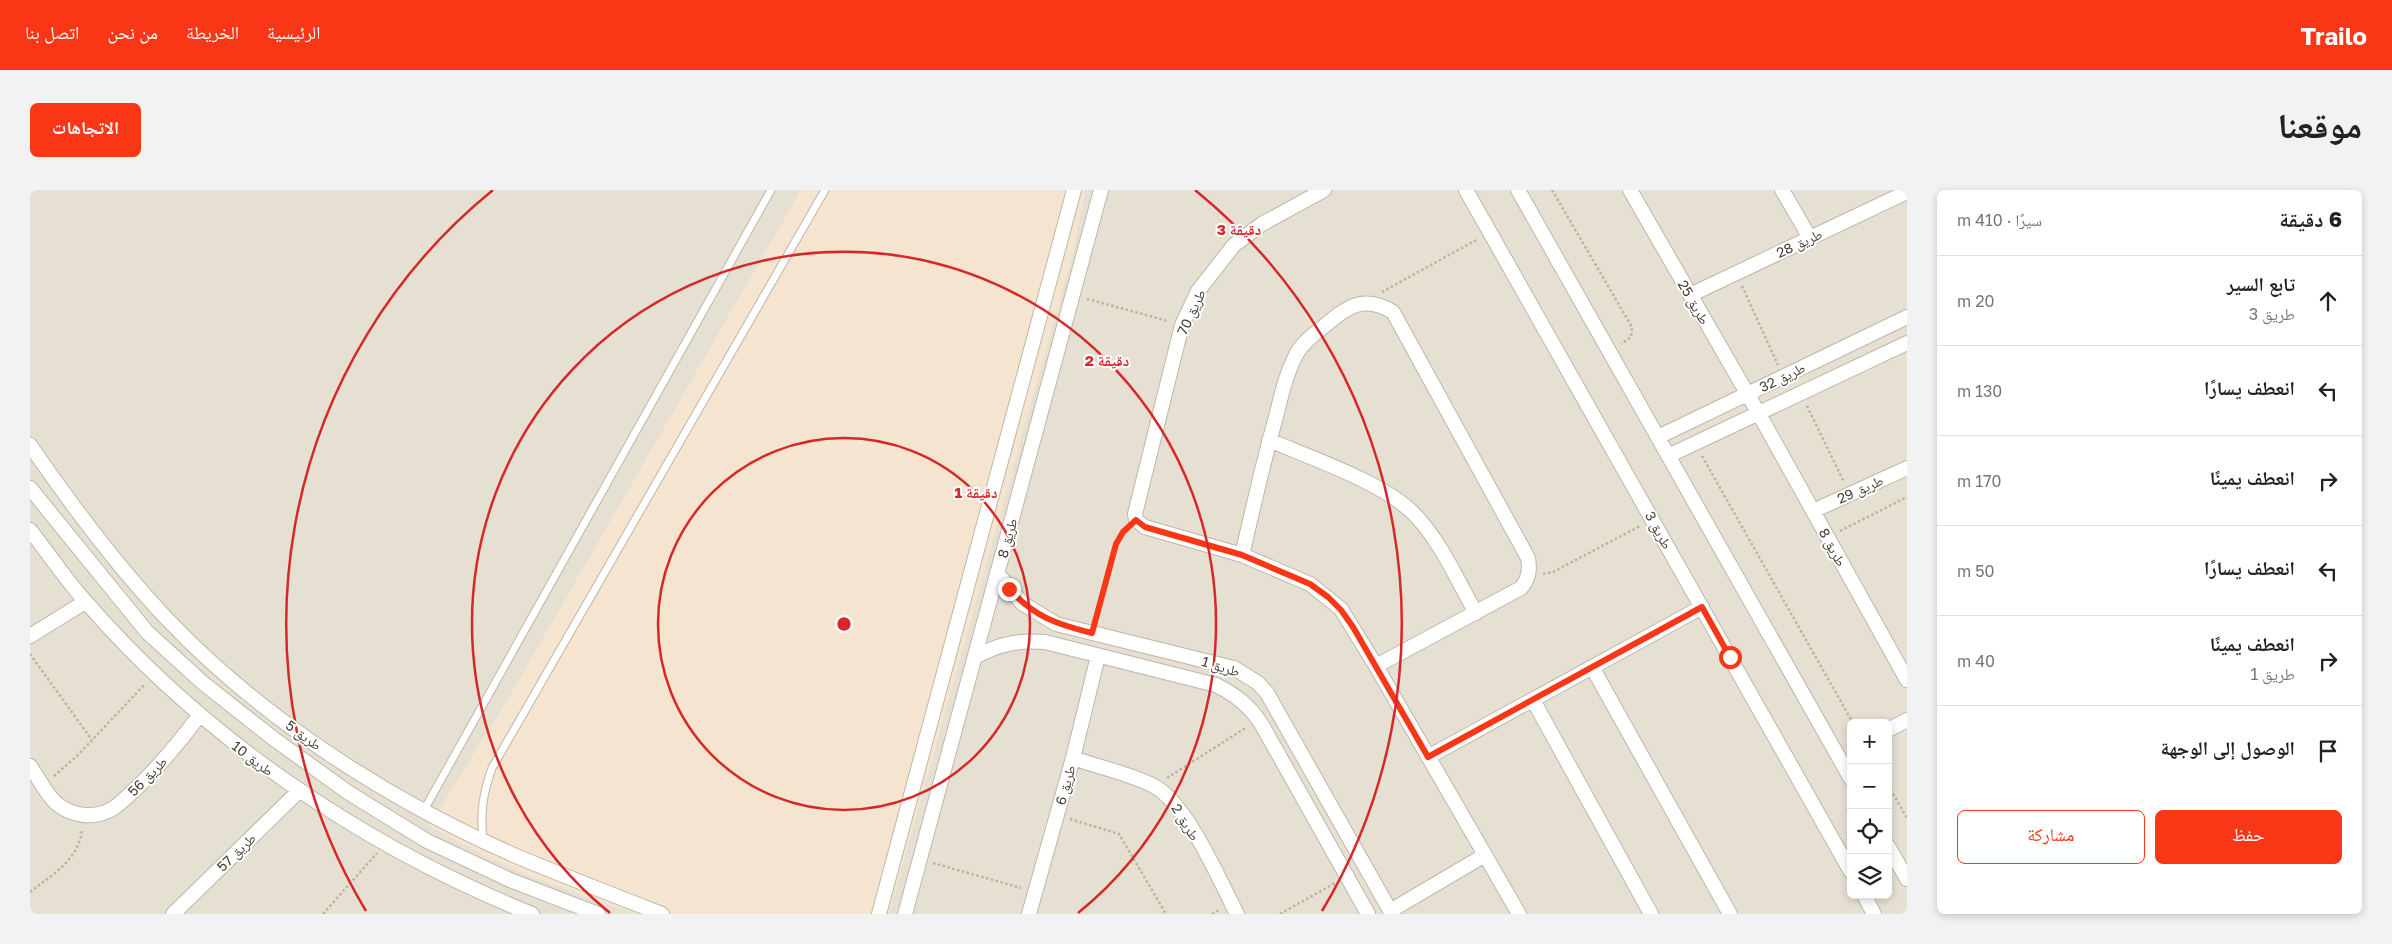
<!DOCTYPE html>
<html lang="ar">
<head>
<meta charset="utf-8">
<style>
  :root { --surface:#fff; --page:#f2f2f2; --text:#222; --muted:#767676; --line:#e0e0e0; --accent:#f93615 }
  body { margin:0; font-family:"Golos Text","Noto Naskh Arabic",sans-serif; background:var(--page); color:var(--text); direction:rtl }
  .controls { position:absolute; right:15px; bottom:15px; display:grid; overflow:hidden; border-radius:8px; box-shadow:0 2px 8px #0003 }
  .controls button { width:45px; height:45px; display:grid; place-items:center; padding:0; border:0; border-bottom:1px solid var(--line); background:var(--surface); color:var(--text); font:25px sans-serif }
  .stop { position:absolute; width:15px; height:15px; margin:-11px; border:4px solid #f93615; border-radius:50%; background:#fff }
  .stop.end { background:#f93615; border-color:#fff; box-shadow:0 1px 5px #0008 }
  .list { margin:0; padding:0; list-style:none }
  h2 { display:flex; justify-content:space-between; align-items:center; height:65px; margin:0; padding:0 20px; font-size:21px }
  h2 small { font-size:16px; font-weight:400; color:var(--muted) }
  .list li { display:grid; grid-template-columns:32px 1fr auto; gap:15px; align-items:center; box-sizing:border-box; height:90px; padding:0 20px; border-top:1px solid var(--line) }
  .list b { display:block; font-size:19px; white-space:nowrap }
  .list p { margin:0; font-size:16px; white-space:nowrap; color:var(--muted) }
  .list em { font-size:16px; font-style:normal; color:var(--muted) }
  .actions { display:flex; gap:10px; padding:15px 20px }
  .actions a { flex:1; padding:11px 0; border:1px solid var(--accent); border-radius:8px; text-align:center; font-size:18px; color:var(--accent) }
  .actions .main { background:var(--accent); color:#fff }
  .icon { flex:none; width:28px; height:28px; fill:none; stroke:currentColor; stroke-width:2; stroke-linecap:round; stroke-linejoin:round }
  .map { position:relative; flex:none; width:1877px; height:724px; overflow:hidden; direction:ltr; border-radius:8px }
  header { display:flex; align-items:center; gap:30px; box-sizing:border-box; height:70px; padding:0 25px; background:var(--accent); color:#fff }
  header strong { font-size:24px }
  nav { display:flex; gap:28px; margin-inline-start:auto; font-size:18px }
  .intro { display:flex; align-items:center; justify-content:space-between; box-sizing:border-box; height:120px; padding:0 30px }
  h1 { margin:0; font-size:35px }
  .button { padding:12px 22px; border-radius:8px; background:var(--accent); color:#fff; font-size:18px; font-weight:700 }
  main { display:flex; gap:30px; padding:0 30px }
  aside { flex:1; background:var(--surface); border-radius:8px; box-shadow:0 2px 8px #0003 }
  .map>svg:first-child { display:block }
  .residential { fill:#e6e0d3; fill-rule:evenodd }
  .commercial { fill:#f5e5d0 }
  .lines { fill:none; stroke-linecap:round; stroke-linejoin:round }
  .lane-casing { stroke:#beb6a8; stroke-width:9 }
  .street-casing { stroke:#beb6a8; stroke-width:16 }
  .path { stroke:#c0b299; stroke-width:2.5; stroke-dasharray:2.5 2.5; stroke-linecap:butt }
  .lane { stroke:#fff; stroke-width:7 }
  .street { stroke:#fff; stroke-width:14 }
  .route { stroke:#f93615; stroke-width:6 }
  .ring { fill:none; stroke:#d62828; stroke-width:2.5 }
  .labels { text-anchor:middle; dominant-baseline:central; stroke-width:4; stroke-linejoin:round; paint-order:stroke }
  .street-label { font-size:14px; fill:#453e35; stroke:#fff }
  .centre { fill:#d62828; stroke:#fff; stroke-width:2.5 }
  .ring-label { font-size:15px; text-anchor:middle; font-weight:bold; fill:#d62828; stroke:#fff; stroke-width:4; stroke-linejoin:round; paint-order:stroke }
</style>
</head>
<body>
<header>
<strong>Trailo</strong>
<nav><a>الرئيسية</a><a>الخريطة</a><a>من نحن</a><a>اتصل بنا</a></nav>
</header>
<div class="intro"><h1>موقعنا</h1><a class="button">الاتجاهات</a></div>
<main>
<aside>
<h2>6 دقيقة<small>سيرًا · 410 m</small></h2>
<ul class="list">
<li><svg class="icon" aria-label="ahead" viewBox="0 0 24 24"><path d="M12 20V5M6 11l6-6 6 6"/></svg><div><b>تابع السير</b><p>طريق 3</p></div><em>20 m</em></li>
<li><svg class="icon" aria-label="left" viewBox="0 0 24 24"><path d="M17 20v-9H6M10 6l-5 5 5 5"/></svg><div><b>انعطف يسارًا</b></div><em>130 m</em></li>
<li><svg class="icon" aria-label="right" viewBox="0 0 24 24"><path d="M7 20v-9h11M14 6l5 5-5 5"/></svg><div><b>انعطف يمينًا</b></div><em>170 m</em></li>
<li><svg class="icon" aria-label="left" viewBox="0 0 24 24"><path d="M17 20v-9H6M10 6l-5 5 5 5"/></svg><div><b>انعطف يسارًا</b></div><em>50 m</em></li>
<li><svg class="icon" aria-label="right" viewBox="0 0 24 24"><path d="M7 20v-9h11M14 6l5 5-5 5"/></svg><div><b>انعطف يمينًا</b><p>طريق 1</p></div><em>40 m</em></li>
<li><svg class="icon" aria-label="arrive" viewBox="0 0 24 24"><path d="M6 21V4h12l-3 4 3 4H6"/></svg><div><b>الوصول إلى الوجهة</b></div></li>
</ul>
<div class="actions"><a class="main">حفظ</a><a>مشاركة</a></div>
</aside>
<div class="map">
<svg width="1877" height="724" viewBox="0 0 1877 724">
  <rect width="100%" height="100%" fill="#f2eee5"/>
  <path class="residential" d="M0 0H1877V724H0ZM1821 533H1858V705H1821Z"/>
  <path class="commercial" d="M771 0H1055L1043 62 859 724H605L499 686 453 665 399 636 482 502Z"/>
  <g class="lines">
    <defs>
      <path id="lane" d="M394 620 741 0
        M453 650C450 623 453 603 462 578L795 0"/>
      <path id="street" d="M1294 0 1232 34 1204 55 1168 101 1152 135 1105 324 1106 330 1115 337 1212 365 1280 394 1311 419 1346 476 1489 724
        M1436 0 1821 682
        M1488 0 1821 589
        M1600 0 1729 224 1877 490
        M1752 0 1780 48
        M1660 105 1877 2
        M1628 247 1877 127
        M1239 250C1281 268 1355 293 1385 325 1411 352 1427 390 1446 423
        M0 255C42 316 86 375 137 429 232 529 360 611 486 666 534 686 583 705 632 724
        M1638 266 1877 153
        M0 298 117 442 173 493 244 549 319 603 397 651 480 690 568 724
        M1783 321 1877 278
        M0 340C19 364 36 390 56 412 175 549 333 656 502 724
        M1212 365C1223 319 1233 272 1246 227 1251 206 1256 184 1266 165 1271 154 1283 145 1292 138 1317 117 1332 104 1363 122L1498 368C1500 380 1499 388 1491 398L1346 476
        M967 383 992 413 1026 434 1204 478 1228 493 1237 503 1362 724
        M0 446 55 412
        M945 467C968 454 989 450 1015 452L1186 495C1206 505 1220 516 1232 535L1338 724
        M1562 477 1700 724
        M1503 510 1621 724
        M1858 540 1877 530
        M1398 567 1672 417
        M1043 568C1068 577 1101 584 1124 596 1157 614 1189 689 1207 724
        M0 576C8 587 16 604 26 613 41 626 63 629 80 620 87 617 92 611 98 606 125 582 147 555 169 526
        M1858 656 1877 689
        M1834 705 1844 724
        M1360 721 1455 665
        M143 724 269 601
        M849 724 1044 0
        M875 724 1071 0
        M999 724 1043 568 1068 466"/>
    </defs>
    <use href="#lane" class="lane-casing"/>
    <use href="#street" class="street-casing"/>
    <path class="path" d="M1522 0 1602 137 1601 147 1591 154
      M1712 96 1748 175
      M1352 102 1448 49
      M1057 109 1138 131
      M1777 216 1814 292
      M1672 266 1823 533
      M1810 341 1877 307
      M1513 384 1523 382 1610 336
      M1066 429 1085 354 1097 339
      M0 464 62 550
      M24 586 47 566 115 494
      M1137 588 1217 537
      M1858 595 1877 628
      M1040 629 1089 644 1136 724
      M903 673 991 698
      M0 702C23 684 49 670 52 639
      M293 724 347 663
      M1182 724 1189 720
      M1250 724 1305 693"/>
    <use href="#lane" class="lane"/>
    <use href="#street" class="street"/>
  </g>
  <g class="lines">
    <path class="route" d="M979 399C1005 427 1026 434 1062 443L1086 354 1093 342 1106 330 1115 337 1212 365 1280 394 1298 407 1311 420 1323 437 1398 567 1672 417 1700 467"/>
  </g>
  <g class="ring">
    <circle cx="814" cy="434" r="186"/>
    <path d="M580 723A372 372 0 1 1 1048 723"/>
    <path d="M336 721A558 558 0 0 1 463 0M1165 0A558 558 0 0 1 1292 721"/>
  </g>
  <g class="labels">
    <g class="street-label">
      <text transform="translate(1769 53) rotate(-25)">طريق 28</text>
      <text transform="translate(1664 112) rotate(60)">طريق 25</text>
      <text transform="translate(1161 122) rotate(-65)">طريق 70</text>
      <text transform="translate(1752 187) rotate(-26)">طريق 32</text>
      <text transform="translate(1830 299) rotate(-24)">طريق 29</text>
      <text transform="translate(1629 340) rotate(61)">طريق 3</text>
      <text transform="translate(977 348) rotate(-75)">طريق 8</text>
      <text transform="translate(1803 357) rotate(61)">طريق 8</text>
      <text transform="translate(1191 476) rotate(17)">طريق 1</text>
      <text transform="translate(274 545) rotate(36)">طريق 5</text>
      <text transform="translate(223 568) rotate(37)">طريق 10</text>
      <text transform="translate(117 586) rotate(-45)">طريق 56</text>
      <text transform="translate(1035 595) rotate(-74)">طريق 6</text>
      <text transform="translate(1156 632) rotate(58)">طريق 2</text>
      <text transform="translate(206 662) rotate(-44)">طريق 57</text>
    </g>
  </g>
  <circle cx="814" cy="434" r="8" class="centre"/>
  <g class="ring-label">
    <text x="1209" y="45">3 دقيقة</text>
    <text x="1077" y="176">2 دقيقة</text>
    <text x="946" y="308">1 دقيقة</text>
  </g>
</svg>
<div class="controls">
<button>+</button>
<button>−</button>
<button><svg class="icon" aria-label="locate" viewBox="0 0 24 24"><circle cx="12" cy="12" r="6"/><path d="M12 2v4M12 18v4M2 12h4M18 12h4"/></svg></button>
<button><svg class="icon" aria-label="layers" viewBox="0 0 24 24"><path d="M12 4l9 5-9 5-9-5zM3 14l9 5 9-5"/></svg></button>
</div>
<div class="stop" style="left:1700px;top:467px"></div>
<div class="stop end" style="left:979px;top:399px"></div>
</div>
</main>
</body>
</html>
